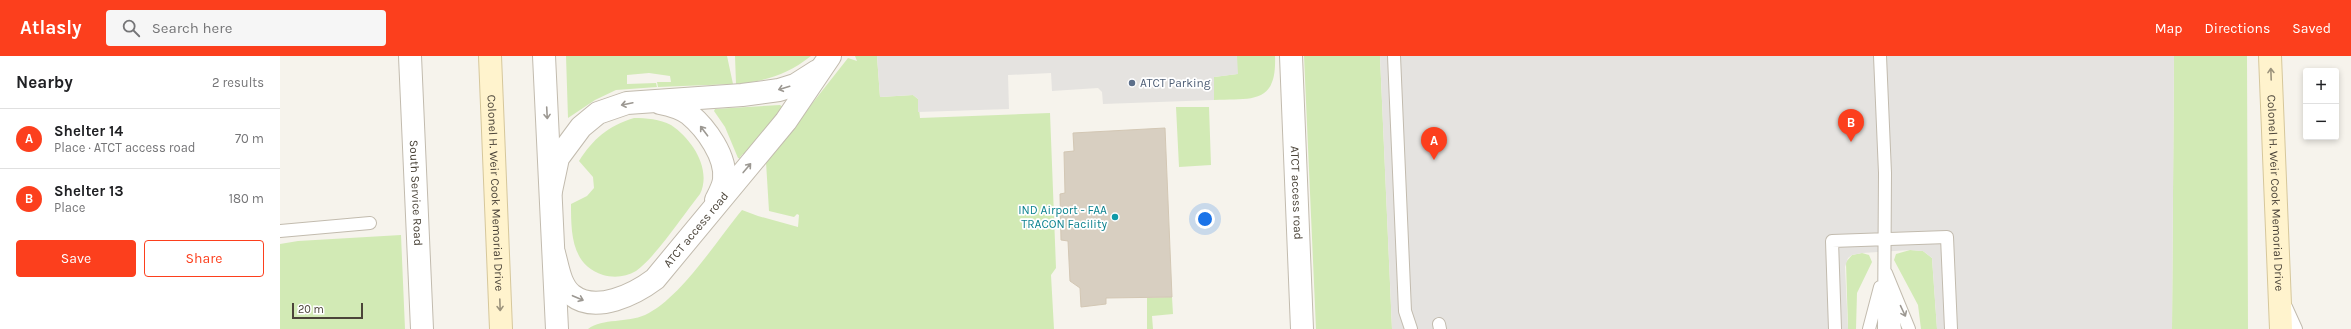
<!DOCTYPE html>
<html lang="en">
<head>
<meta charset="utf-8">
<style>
  :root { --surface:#fff; --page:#f6f6f6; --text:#202124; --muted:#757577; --line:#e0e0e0; --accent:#fc3f1d }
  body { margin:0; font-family:Karla,sans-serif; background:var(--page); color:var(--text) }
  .controls { position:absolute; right:12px; top:12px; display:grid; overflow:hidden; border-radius:4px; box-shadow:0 2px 6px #0003 }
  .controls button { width:36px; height:36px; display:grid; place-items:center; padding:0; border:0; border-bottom:1px solid var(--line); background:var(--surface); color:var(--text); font:20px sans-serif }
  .scale { position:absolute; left:12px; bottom:10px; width:71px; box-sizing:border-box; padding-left:4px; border:2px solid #4b4439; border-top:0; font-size:11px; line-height:14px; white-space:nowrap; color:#4b4439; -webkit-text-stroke:3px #fff; paint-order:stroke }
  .you { position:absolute; left:925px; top:163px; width:14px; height:14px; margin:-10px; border:3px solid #fff; border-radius:50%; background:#1a73e8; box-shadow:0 0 0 6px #1a73e833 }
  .badge { display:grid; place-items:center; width:26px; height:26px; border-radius:50%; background:var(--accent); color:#fff; font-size:13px; font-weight:700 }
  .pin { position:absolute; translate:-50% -33px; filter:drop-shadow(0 1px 2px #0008) }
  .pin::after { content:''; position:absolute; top:21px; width:14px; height:12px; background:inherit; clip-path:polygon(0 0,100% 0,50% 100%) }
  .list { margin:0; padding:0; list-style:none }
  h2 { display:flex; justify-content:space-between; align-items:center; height:52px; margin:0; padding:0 16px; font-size:17px }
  h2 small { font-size:13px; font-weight:400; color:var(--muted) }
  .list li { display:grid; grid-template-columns:26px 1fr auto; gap:12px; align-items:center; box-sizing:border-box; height:60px; padding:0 16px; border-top:1px solid var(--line) }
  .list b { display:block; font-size:15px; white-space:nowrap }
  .list p { margin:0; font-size:13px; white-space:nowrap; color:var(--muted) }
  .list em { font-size:13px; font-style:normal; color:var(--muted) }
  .actions { display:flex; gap:8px; padding:12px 16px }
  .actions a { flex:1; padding:9px 0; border:1px solid var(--accent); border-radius:4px; text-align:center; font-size:14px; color:var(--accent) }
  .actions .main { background:var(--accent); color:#fff }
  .icon { flex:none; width:22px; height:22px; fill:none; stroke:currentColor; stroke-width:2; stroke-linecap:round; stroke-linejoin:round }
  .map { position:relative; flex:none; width:2071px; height:273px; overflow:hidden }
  header { display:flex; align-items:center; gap:24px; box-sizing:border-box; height:56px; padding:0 20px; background:var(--accent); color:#fff }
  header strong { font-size:19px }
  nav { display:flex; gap:22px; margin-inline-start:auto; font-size:14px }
  .search { width:280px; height:36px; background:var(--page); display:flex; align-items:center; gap:10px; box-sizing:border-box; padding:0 14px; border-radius:4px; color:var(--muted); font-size:15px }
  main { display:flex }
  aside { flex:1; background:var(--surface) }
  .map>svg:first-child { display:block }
  .green { fill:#d2eab5 }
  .parking { fill:#e5e3e0 }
  .building { fill:#d8cfc1; stroke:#d3c7b4 }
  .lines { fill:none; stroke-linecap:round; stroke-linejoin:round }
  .lane-casing { stroke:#c2bbae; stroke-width:14 }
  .street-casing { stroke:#c2bbae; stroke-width:24 }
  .secondary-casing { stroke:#d6c79b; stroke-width:24 }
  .lane { stroke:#fff; stroke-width:12 }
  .street { stroke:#fff; stroke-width:22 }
  .secondary { stroke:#fff3cd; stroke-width:22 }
  .oneway { stroke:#9c937c }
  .oneway2 { stroke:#9c9892 }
  .service-dot { fill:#5c6f8a; stroke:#fff; stroke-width:1.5 }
  .culture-dot { fill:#0f9aa8; stroke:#fff; stroke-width:1.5 }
  .labels { text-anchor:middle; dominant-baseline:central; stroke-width:3.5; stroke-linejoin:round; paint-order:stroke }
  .service-label { font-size:12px; fill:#4e5e75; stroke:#fff; text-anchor:start }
  .street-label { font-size:12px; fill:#4b4439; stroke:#fff }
  .culture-label { font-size:12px; fill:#0d838f; stroke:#fff; text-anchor:end }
</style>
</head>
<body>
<header>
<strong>Atlasly</strong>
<div class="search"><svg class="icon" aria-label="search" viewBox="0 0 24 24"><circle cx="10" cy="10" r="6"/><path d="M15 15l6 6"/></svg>Search here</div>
<nav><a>Map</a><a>Directions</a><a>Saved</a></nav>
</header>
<main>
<aside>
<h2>Nearby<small>2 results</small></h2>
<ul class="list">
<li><span class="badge">A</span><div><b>Shelter 14</b><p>Place · ATCT access road</p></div><em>70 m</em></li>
<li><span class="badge">B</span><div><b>Shelter 13</b><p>Place</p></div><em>180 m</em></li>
</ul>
<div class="actions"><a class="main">Save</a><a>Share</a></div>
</aside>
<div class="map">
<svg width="2071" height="273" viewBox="0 0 2071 273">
  <rect width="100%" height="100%" fill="#f6f3ec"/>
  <path class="green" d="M286 0H447L453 28 378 31 377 26H391L390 20 369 17 347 19V28L376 27 377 31 336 34 315 44 288 62Z
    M455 0H531C507 19 486 25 456 28Z
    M575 0H597L600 41 633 39 638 43 640 62 770 57 776 212 771 219 774 273H308C323 262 347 267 365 259 400 243 437 184 462 154L478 160 518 171 519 159 517 158 514 161 489 155 486 106 568 2 577 5Z
    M957 0H995C997 49 972 42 934 44V21L957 18Z
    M1024 0H1100L1112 273H1036Z
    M1894 0H1967L1968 273H1892Z
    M500 49 503 51 465 99 463 98 460 101 462 103 458 102 445 71 434 55 435 53Z
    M896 51H929L931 109 899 111Z
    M354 62C366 62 380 63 391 69 412 83 432 113 420 138 404 158 375 202 356 215 346 221 334 222 323 219 291 209 291 176 291 148L307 140 314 132 313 121 299 105C313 83 328 70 354 62Z
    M121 179 125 273H0V188L18 185Z
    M1630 194 1643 195 1652 202 1657 273H1641L1638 249 1614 204 1616 198Z
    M1582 197 1589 199 1592 206 1577 237 1576 273H1568L1566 206 1572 199Z
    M892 241 893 258 872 260 873 273H867V242Z"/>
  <path class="parking" d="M597 0H957L958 18 934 21V44L823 48 822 36 818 32 772 35 771 17 728 19 729 53 638 56V43L633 39 600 41Z
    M1100 0H1894L1892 273H1657L1652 202 1643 195 1630 194 1582 197 1572 199 1568 202 1565 211 1568 273H1112Z"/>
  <path class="building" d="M885 72 892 241 826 242V248L801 251 800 232 790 225 788 185 781 184 780 138 785 137 784 96 794 95 793 77Z"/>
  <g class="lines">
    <defs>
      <path id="lane" d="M1114 0 1125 255 1131 273
        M1600 0 1605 117 1604 273
        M0 175 90 167
        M1606 217 1629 273
        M1609 241 1615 273
        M2006 251 2016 273
        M1159 268 1160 273
        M1555 273 1552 185 1667 181 1671 273
        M1589 273 1600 231"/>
      <g id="street">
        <path id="s1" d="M130 0 142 273"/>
        <path d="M264 0 277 273"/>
        <path id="s2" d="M1011 0 1022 273"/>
        <path d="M380 47C390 49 401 52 409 58 426 72 447 101 444 124 443 131 439 138 436 144"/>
        <path d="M271 135 278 102 301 71 318 57 347 47 462 39 499 34 515 29 537 15"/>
        <path id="s3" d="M274 197C278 211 280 230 292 239 316 258 355 238 375 223L506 65 550 0"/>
      </g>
      <g id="secondary">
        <path id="s4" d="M210 0 221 273"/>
        <path id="s5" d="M1990 0 2001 273"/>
      </g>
    </defs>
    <use href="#lane" class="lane-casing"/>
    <use href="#street" class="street-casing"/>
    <use href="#secondary" class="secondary-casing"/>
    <use href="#lane" class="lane"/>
    <use href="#street" class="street"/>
    <use href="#secondary" class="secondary"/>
  </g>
  <defs><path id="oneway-shaft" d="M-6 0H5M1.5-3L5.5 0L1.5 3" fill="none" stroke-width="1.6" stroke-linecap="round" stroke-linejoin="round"/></defs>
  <g class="oneway">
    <use href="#oneway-shaft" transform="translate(1991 18) rotate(-92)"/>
    <use href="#oneway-shaft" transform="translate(220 249) rotate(88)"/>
  </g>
  <g class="oneway2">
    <use href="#oneway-shaft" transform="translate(504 32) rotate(163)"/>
    <use href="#oneway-shaft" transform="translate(347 48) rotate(168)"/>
    <use href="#oneway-shaft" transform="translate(267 57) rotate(87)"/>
    <use href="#oneway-shaft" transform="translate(424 75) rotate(-127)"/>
    <use href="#oneway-shaft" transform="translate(467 112) rotate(-50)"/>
    <use href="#oneway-shaft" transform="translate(298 242) rotate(23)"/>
    <use href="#oneway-shaft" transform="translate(1623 255) rotate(65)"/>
  </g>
  <circle class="service-dot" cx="852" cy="27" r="4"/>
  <circle class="culture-dot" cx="835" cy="161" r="4"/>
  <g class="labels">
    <g class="service-label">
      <text x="860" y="27">ATCT Parking</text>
    </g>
    <g class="street-label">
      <text stroke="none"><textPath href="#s1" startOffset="137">South Service Road</textPath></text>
      <text stroke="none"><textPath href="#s4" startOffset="137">Colonel H. Weir Cook Memorial Drive</textPath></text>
      <text stroke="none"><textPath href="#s2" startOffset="137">ATCT access road</textPath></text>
      <text stroke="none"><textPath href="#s5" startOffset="137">Colonel H. Weir Cook Memorial Drive</textPath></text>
      <text stroke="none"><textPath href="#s3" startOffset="201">ATCT access road</textPath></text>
    </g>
    <g class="culture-label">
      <text x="827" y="154">IND Airport - FAA<tspan x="827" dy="14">TRACON Facility</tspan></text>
    </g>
  </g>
</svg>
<div class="controls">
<button>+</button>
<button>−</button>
</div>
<div class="scale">20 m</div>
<div class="you"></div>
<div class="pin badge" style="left:1154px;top:104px">A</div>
<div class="pin badge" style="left:1571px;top:86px">B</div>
</div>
</main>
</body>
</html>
